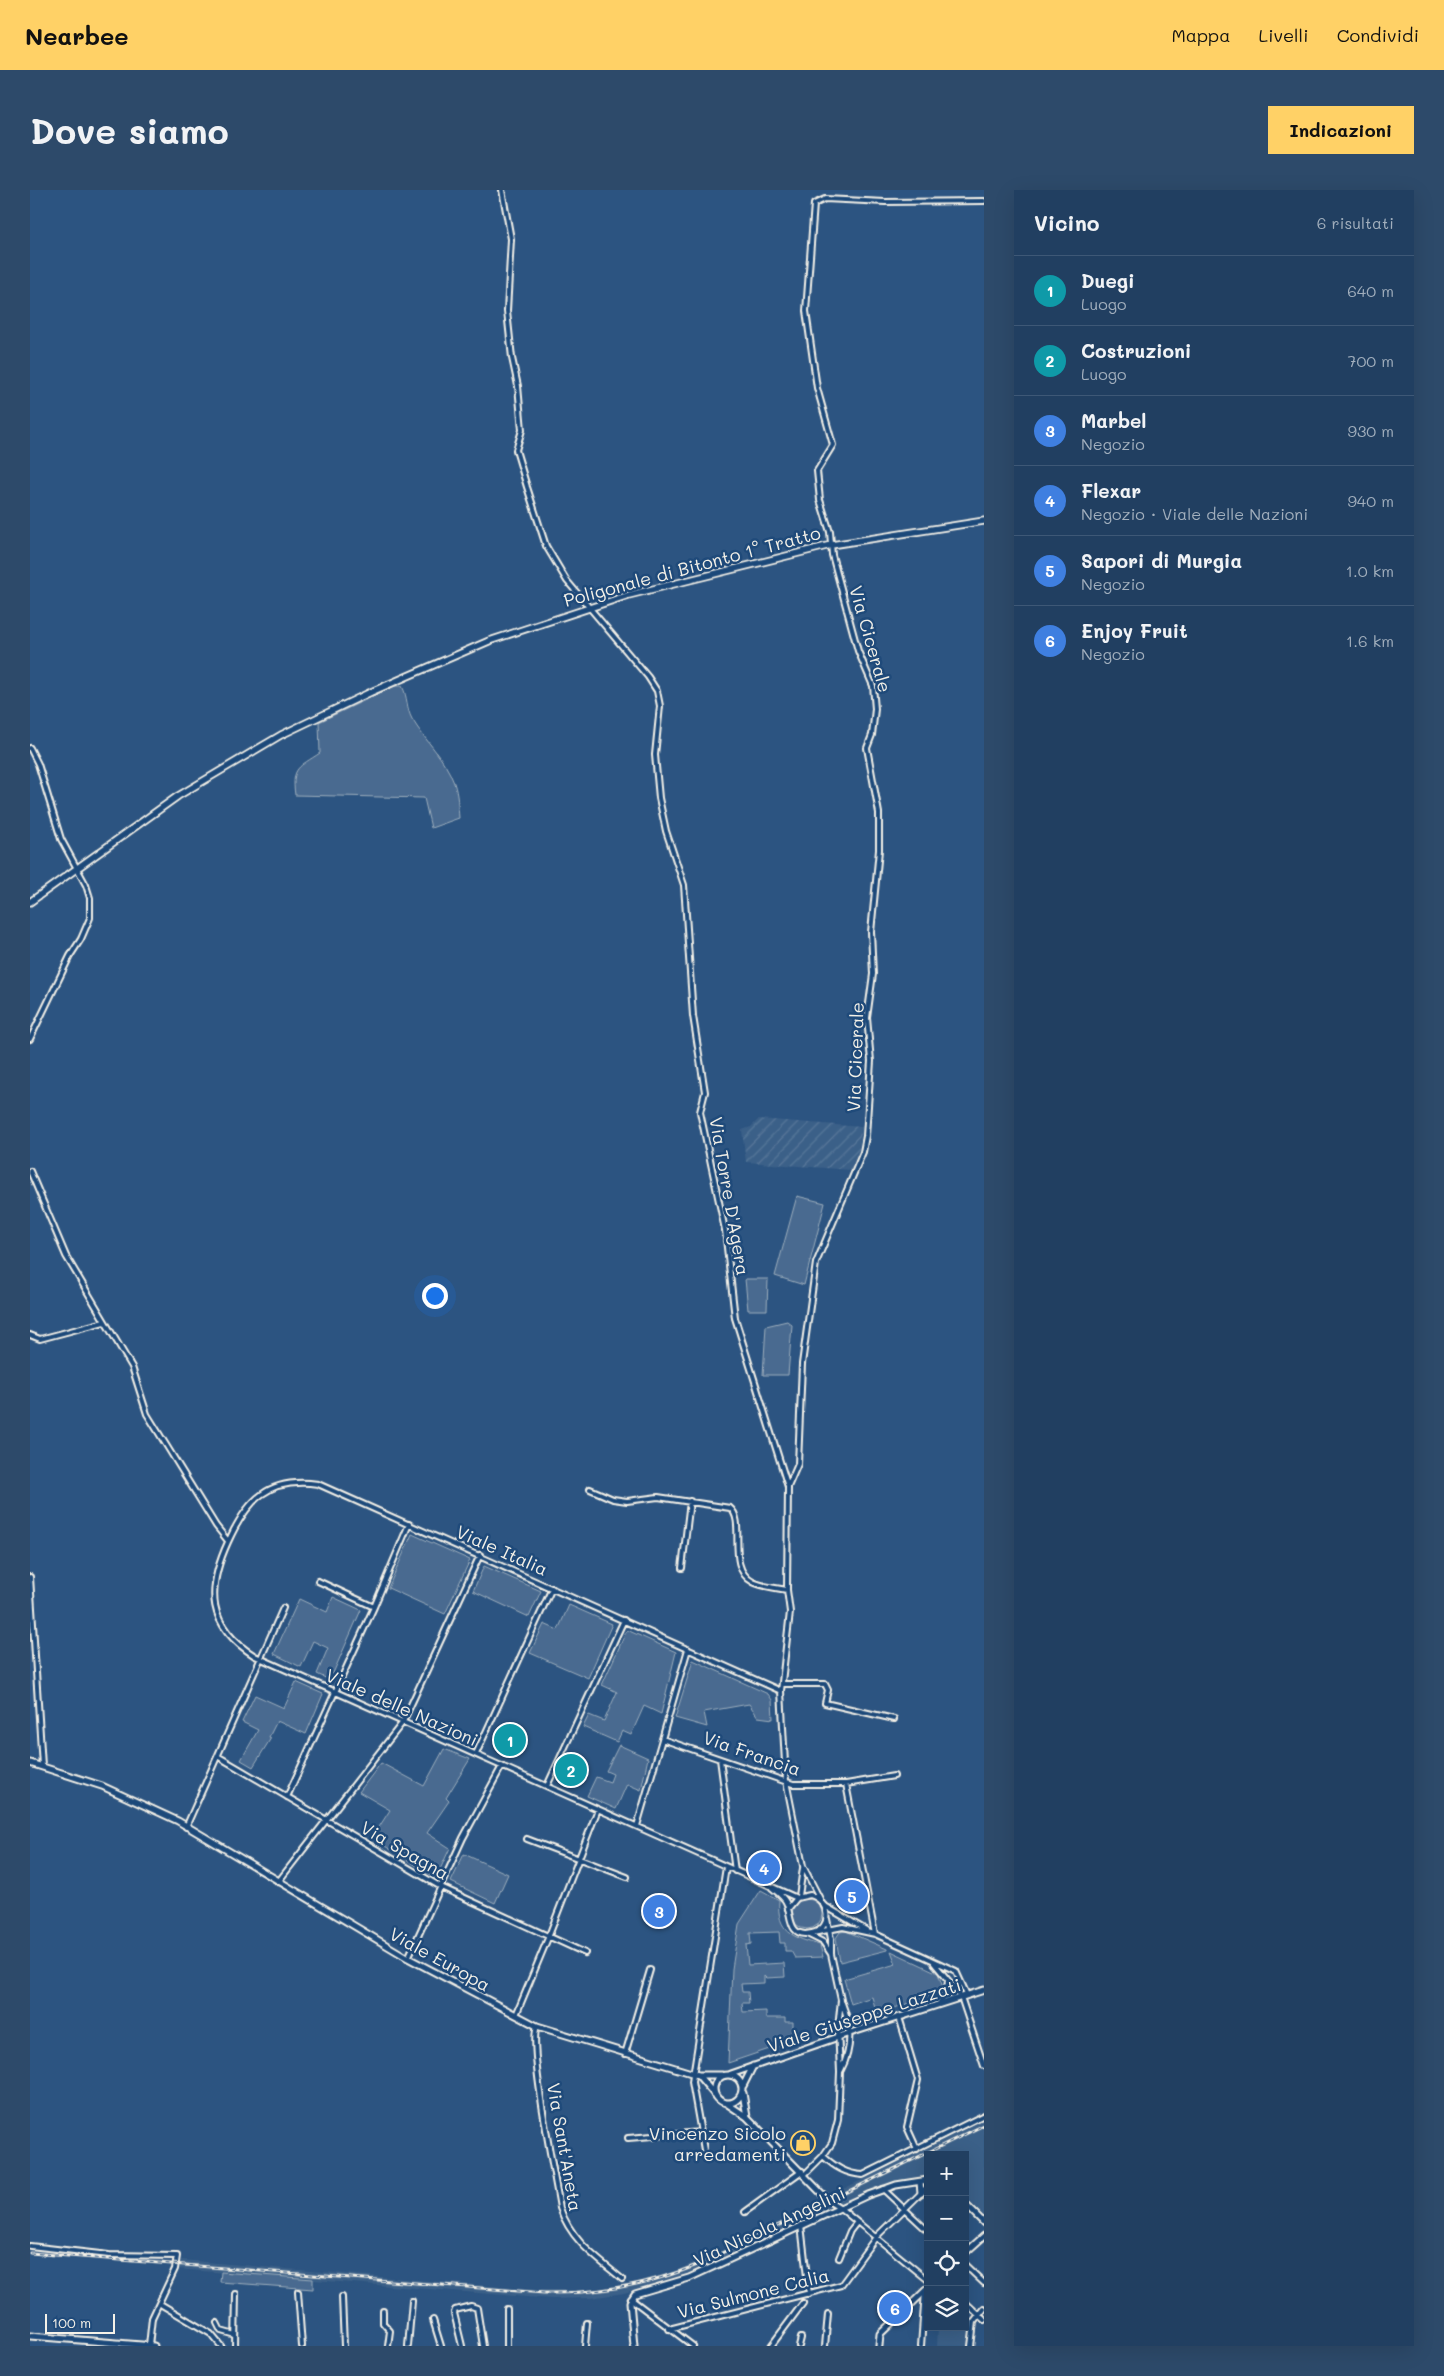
<!DOCTYPE html>
<html lang="it">
<head>
<meta charset="utf-8">
<style>
  :root { --surface:#213f61; --page:#2d4a6a; --text:#f1f3f6; --muted:#a2afbd; --line:#3e5876; --accent:#ffd166 }
  body { margin:0; font-family:Mali,sans-serif; background:var(--page); color:var(--text) }
  .controls { position:absolute; right:15px; bottom:15px; display:grid; overflow:hidden; border-radius:0px; box-shadow:0 5px 20px #0002 }
  .controls button { width:45px; height:45px; display:grid; place-items:center; padding:0; border:0; border-bottom:1px solid var(--line); background:var(--surface); color:var(--text); font:25px sans-serif }
  .scale { position:absolute; left:15px; bottom:12px; width:70px; box-sizing:border-box; padding-left:5px; border:2px solid #f4f1e8; border-top:0; font-size:14px; line-height:18px; white-space:nowrap; color:#f4f1e8; -webkit-text-stroke:4px #1f4a7a; paint-order:stroke }
  .you { position:absolute; left:404px; top:1105px; width:18px; height:18px; margin:-12px; border:4px solid #fff; border-radius:50%; background:#1a73e8; box-shadow:0 0 0 8px #1a73e833 }
  .badge { display:grid; place-items:center; width:32px; height:32px; border-radius:50%; background:var(--accent); color:#fff; font-size:16px; font-weight:700 }
  .pin { position:absolute; translate:-50% -50%; border:2px solid #fff; box-shadow:0 1px 5px #0006 }
  .list { margin:0; padding:0; list-style:none }
  h2 { display:flex; justify-content:space-between; align-items:center; height:65px; margin:0; padding:0 20px; font-size:21px }
  h2 small { font-size:16px; font-weight:400; color:var(--muted) }
  .list li { display:grid; grid-template-columns:32px 1fr auto; gap:15px; align-items:center; box-sizing:border-box; height:70px; padding:0 20px; border-top:1px solid var(--line) }
  .list b { display:block; font-size:19px; white-space:nowrap }
  .list p { margin:0; font-size:16px; white-space:nowrap; color:var(--muted) }
  .list em { font-size:16px; font-style:normal; color:var(--muted) }
  .icon { flex:none; width:28px; height:28px; fill:none; stroke:currentColor; stroke-width:2; stroke-linecap:round; stroke-linejoin:round }
  .map { position:relative; flex:none; width:954px; height:2156px; overflow:hidden; border-radius:0px }
  header { display:flex; align-items:center; gap:30px; box-sizing:border-box; height:70px; padding:0 25px; background:var(--accent); color:#111 }
  header strong { font-size:24px }
  nav { display:flex; gap:28px; margin-inline-start:auto; font-size:18px }
  .intro { display:flex; align-items:center; justify-content:space-between; box-sizing:border-box; height:120px; padding:0 30px }
  h1 { margin:0; font-size:35px }
  .button { padding:12px 22px; border-radius:0px; background:var(--accent); color:#111; font-size:18px; font-weight:700 }
  main { display:flex; gap:30px; padding:0 30px }
  aside { flex:1; background:var(--surface); border-radius:0px; box-shadow:0 5px 20px #0002 }
  .map>svg:first-child { display:block }
  .built { fill:#3b6088 }
  .industrial { fill:url(#industrial-furrows) }
  .grass { fill:#496b90; stroke:#9eaebc }
  .lines { fill:none; stroke-linecap:round; stroke-linejoin:round }
  .minor-casing { stroke:#f4f1e8; stroke-width:8 }
  .tertiary-casing { stroke:#f4f1e8; stroke-width:9 }
  .secondary-casing { stroke:#f4f1e8; stroke-width:9 }
  .minor { stroke:#1f4a7a; stroke-width:4 }
  .tertiary { stroke:#1f4a7a; stroke-width:5 }
  .secondary { stroke:#1f4a7a; stroke-width:5.5 }
  .rail-casing { stroke:#f4f1e8; stroke-width:3 }
  .rail { stroke:#1f4a7a; stroke-width:1; stroke-dasharray:4; stroke-linecap:butt }
  .labels { text-anchor:middle; dominant-baseline:central; stroke-width:5; stroke-linejoin:round; paint-order:stroke }
  .street-label { font-size:18px; fill:#f4f1e8; stroke:#1f4a7a }
  .poi-label { font-size:18px; fill:#f4f1e8; stroke:#1f4a7a; text-anchor:end }
</style>
</head>
<body>
<header>
<strong>Nearbee</strong>
<nav><a>Mappa</a><a>Livelli</a><a>Condividi</a></nav>
</header>
<div class="intro"><h1>Dove siamo</h1><a class="button">Indicazioni</a></div>
<main>
<div class="map">
<svg width="954" height="2156" viewBox="0 0 954 2156">
  <defs>
    <pattern id="industrial-furrows" width="10" height="10" patternUnits="userSpaceOnUse" patternTransform="scale(1.25)"><rect width="10" height="10" fill="#3b6088"/><path d="M-1 1l2-2M0 10L10 0M9 11l2-2" fill="none" stroke="#587799"/></pattern>
  </defs>
  <rect width="100%" height="100%" fill="#2c5481"/>
  <filter id="ink" filterUnits="userSpaceOnUse"><feTurbulence type="fractalNoise" baseFrequency=".02" numOctaves="2"/><feDisplacementMap in="SourceGraphic" scale="10" xChannelSelector="R" yChannelSelector="G"/><feConvolveMatrix kernelMatrix="1 2 1 2 8 2 1 2 1" color-interpolation-filters="sRGB"/></filter>
  <g filter="url(#ink)">
    <path class="built" d="M954 1930V2026L935 2006V1965H898V1985L890 1989 864 1992 811 2014 808 2013 655 2086 594 2103 560 2108 523 2109 147 2079 151 2070 507 2100H553L597 2095 645 2081 704 2056 805 2003Z
      M935 2117 942 2124 939 2127 937 2156H907L908 2137H935Z"/>
    <path class="industrial" d="M729 929 832 937 829 962 821 980 716 972 712 940 721 937Z"/>
    <path class="grass" d="M365 496H372C378 507 376 518 382 529 395 551 415 568 424 593 428 604 428 617 429 628L401 638 394 608 265 605C261 577 269 577 290 563L289 532Z
      M767 1006 795 1013 774 1095 745 1086Z
      M715 1089H738L737 1120H718Z
      M757 1131 762 1135 758 1185H733L736 1136Z
      M382 1344 440 1370 415 1424 358 1398Z
      M454 1376 511 1401 499 1427 443 1401Z
      M303 1407 331 1420 300 1490 287 1484 298 1458 283 1451 271 1477 244 1464 269 1409 297 1422Z
      M539 1415 582 1434 558 1488 500 1463 514 1434 528 1440Z
      M597 1440 646 1462 631 1524 614 1516 601 1545 592 1541 587 1552 553 1537 559 1525 574 1531 587 1502 572 1495Z
      M663 1470 738 1504 742 1510 743 1529 728 1527 719 1514 674 1522 677 1537 645 1528Z
      M266 1492 293 1504 276 1544 247 1531 239 1547 241 1548 223 1577 211 1570 228 1540 212 1532 225 1505 254 1518Z
      M589 1555 618 1568 611 1600 597 1594 586 1619 557 1606 566 1587 580 1592 583 1584 576 1581Z
      M414 1559 440 1569 416 1608 419 1611 397 1643 420 1658 406 1688 342 1648 360 1620 329 1602 351 1573 394 1596Z
      M434 1664 478 1684 465 1713 421 1692Z
      M731 1700 749 1710C746 1742 764 1748 790 1755L793 1767 765 1768 761 1761H755V1753H750L749 1742 720 1743 721 1754 716 1755 718 1775 754 1773 755 1787 736 1788 734 1786V1793L711 1794 712 1802H718L719 1813H712L713 1822 736 1821V1828H755V1832H763V1851L698 1873 702 1779 709 1734Z
      M762 1724a15 15 0 1 1 30 0a15 15 0 1 1-30 0Z
      M816 1741 857 1759V1760L810 1772 806 1748 810 1742Z
      M861 1761 908 1783 912 1795 908 1803 847 1824 842 1807 821 1814 814 1789 866 1774Z
      M191 2082 283 2089V2099L190 2092Z"/>
    <g class="lines">
      <defs>
        <path id="minor" d="M472 0 481 49 477 121 482 168 488 196 492 240 486 260 497 297 516 356 537 391 618 487 627 501 630 516 625 565 629 608 636 641 654 695 663 826 675 902 670 922 695 1040 705 1128 758 1297 757 1400 760 1422 751 1501 756 1591 773 1676 790 1709
          M0 558 8 574 31 649 56 695 60 708V728L51 749 40 766 0 849
          M0 981 36 1066 102 1177 117 1224 186 1336 198 1351
          M0 1145 10 1149 74 1132
          M758 1297 768 1274 772 1174 786 1073 833 962 836 946 841 871 837 828 843 784 841 742 849 660V623L837 558 842 545 845 519 843 496 828 461 802 365 800 342 790 310 787 281 803 255 787 198 776 121 784 14 795 9 855 12 954 11
          M560 1299 583 1309 597 1311 628 1307 700 1318C717 1331 695 1377 723 1392 734 1397 746 1398 757 1400
          M652 1378 660 1311
          M0 1387 12 1576
          M288 1391 344 1417
          M752 1494H795L798 1500 795 1513 864 1529
          M751 1501 288 1294C238 1287 217 1310 198 1352 176 1400 177 1436 225 1466L767 1708
          M632 1549 763 1594H816L864 1586
          M446 1564 522 1398
          M189 1567 411 1697 555 1763
          M690 1569 705 1681
          M816 1594 845 1744
          M517 1596 594 1430
          M257 1607 344 1417 379 1334
          M607 1636 658 1459
          M156 1637 253 1418
          M497 1649 597 1687
          M248 1692 373 1532 450 1365
          M742 1698C747 1702 753 1706 756 1712 762 1724 757 1749 782 1743 804 1738 799 1710 780 1705L767 1708 758 1719
          M769 1706 773 1678
          M795 1716 836 1740
          M783 1743 813 1737 845 1744 926 1781 937 1805
          M777 1744 793 1752 801 1764
          M378 1768 433 1648 472 1576
          M904 1773 918 1790 917 1799 909 1814
          M918 1790 931 1807 954 1876
          M486 1825 518 1748 568 1619
          M869 1827 888 1890 877 1937 887 1959
          M507 1836C498 1857 525 1987 530 2018 541 2051 567 2068 592 2089
          M595 1864 620 1780
          M811 1880C823 1857 821 1836 812 1813
          M598 1948 671 1942
          M674 1960 662 1892 696 1677
          M793 1966C805 1977 816 1984 833 1985L954 1925
          M775 1984 793 1966 802 1953 808 1930 810 1882 808 1838 811 1810 801 1764V1749L797 1729
          M853 1999 898 2041
          M810 2018 898 2090
          M715 2022 772 1981
          M771 2035 779 2104
          M0 2056 79 2065 147 2066 145 2079 122 2128 119 2156
          M809 2068 820 2041 827 2032
          M935 2075 954 2093
          M268 2102 272 2156
          M312 2107 314 2156
          M601 2109 663 2156
          M935 2112 954 2130
          M132 2115 181 2144 191 2156
          M353 2121V2133L360 2141 358 2156
          M403 2130 411 2156
          M187 2133 191 2141 205 2145
          M639 2139 811 2095 846 2047 891 2003
          M205 2156 206 2104
          M378 2156 382 2111
          M432 2156 424 2123 425 2120 441 2116 447 2118 453 2156
          M477 2156V2119
          M555 2156 557 2133
          M741 2156 773 2113
          M769 2156 771 2148
          M795 2156 798 2124
          M891 2156 895 2101
          M941 2156 944 2132 954 2119"/>
        <path id="tertiary" d="M0 1573 72 1596 148 1631 378 1768 507 1836 668 1885H692
          M701 1884 820 1843 954 1800
          M684 1899a14 14 0 1 1 28 0a14 14 0 1 1-28 0Z
          M668 1885 684 1904
          M713 1896 723 1876
          M713 1903 717 1927
          M696 1913 717 1927 799 2011 810 2018
          M890 1992 891 2003
          M891 2003 898 1997
          M935 2014 954 2033
          M935 2063 954 2046
          M0 2146 124 2156
          M604 2156 600 2112 605 2104 659 2088 838 2005 866 1995 898 1990
          M849 2156 850 2144 898 2098"/>
        <path id="secondary" d="M0 712 148 606 251 545 341 502 459 451 599 405 801 355 954 331"/>
      </defs>
      <use href="#minor" class="minor-casing"/>
      <use href="#tertiary" class="tertiary-casing"/>
      <use href="#secondary" class="secondary-casing"/>
      <use href="#minor" class="minor"/>
      <use href="#tertiary" class="tertiary"/>
      <use href="#secondary" class="secondary"/>
      <defs>
        <path id="rail" d="M0 2063 514 2103C567 2104 618 2095 667 2075L954 1935"/>
      </defs>
      <use href="#rail" class="rail-casing"/>
      <use href="#rail" class="rail"/>
    </g>
  </g>
  <defs>
    <symbol id="shop-ring" viewBox="-11 -11 22 22"><circle r="9.5" fill="#1f4a7a" stroke="#ffd166" stroke-width="1.5"/><path d="M-5-2.5h2.3a2.7 3.5 0 0 1 5.4 0H5L5.5 6h-11ZM-1.5-2.5h3a1.5 2.3 0 0 0-3 0Z" fill="#ffd166"/></symbol>
  </defs>
  <g fill-rule="evenodd">
    <use href="#shop-ring" x="759" y="1939" width="28" height="28"/>
  </g>
  <g class="labels">
    <g class="street-label">
      <text transform="translate(662 376) rotate(-15)">Poligonale di Bitonto 1° Tratto</text>
      <text transform="translate(841 449) rotate(74)">Via Cicerale</text>
      <text transform="translate(825 867) rotate(-88)">Via Cicerale</text>
      <text transform="translate(700 1006) rotate(80)">Via Torre D'Agera</text>
      <text transform="translate(472 1360) rotate(24)">Viale Italia</text>
      <text transform="translate(372 1517) rotate(24)">Viale delle Nazioni</text>
      <text transform="translate(722 1563) rotate(19)">Via Francia</text>
      <text transform="translate(375 1660) rotate(30)">Via Spagna</text>
      <text transform="translate(410 1769) rotate(29)">Viale Europa</text>
      <text transform="translate(834 1825) rotate(-18)">Viale Giuseppe Lazzati</text>
      <text transform="translate(535 1957) rotate(80)">Via Sant'Aneta</text>
      <text transform="translate(739 2036) rotate(-25)">Via Nicola Angelini</text>
      <text transform="translate(723 2103) rotate(-14)">Via Sulmone Calia</text>
    </g>
    <g class="poi-label">
      <text x="756" y="1943">Vincenzo Sicolo<tspan x="756" dy="21">arredamenti</tspan></text>
    </g>
  </g>
</svg>
<div class="controls">
<button>+</button>
<button>−</button>
<button><svg class="icon" aria-label="locate" viewBox="0 0 24 24"><circle cx="12" cy="12" r="6"/><path d="M12 2v4M12 18v4M2 12h4M18 12h4"/></svg></button>
<button><svg class="icon" aria-label="layers" viewBox="0 0 24 24"><path d="M12 4l9 5-9 5-9-5zM3 14l9 5 9-5"/></svg></button>
</div>
<div class="scale">100 m</div>
<div class="you"></div>
<div class="pin badge" style="left:480px;top:1550px;background:#0f9aa8">1</div>
<div class="pin badge" style="left:541px;top:1580px;background:#0f9aa8">2</div>
<div class="pin badge" style="left:629px;top:1721px;background:#3f7fe0">3</div>
<div class="pin badge" style="left:734px;top:1678px;background:#3f7fe0">4</div>
<div class="pin badge" style="left:822px;top:1706px;background:#3f7fe0">5</div>
<div class="pin badge" style="left:865px;top:2118px;background:#3f7fe0">6</div>
</div>
<aside>
<h2>Vicino<small>6 risultati</small></h2>
<ul class="list">
<li><span class="badge" style="background:#0f9aa8">1</span><div><b>Duegi</b><p>Luogo</p></div><em>640 m</em></li>
<li><span class="badge" style="background:#0f9aa8">2</span><div><b>Costruzioni</b><p>Luogo</p></div><em>700 m</em></li>
<li><span class="badge" style="background:#3f7fe0">3</span><div><b>Marbel</b><p>Negozio</p></div><em>930 m</em></li>
<li><span class="badge" style="background:#3f7fe0">4</span><div><b>Flexar</b><p>Negozio · Viale delle Nazioni</p></div><em>940 m</em></li>
<li><span class="badge" style="background:#3f7fe0">5</span><div><b>Sapori di Murgia</b><p>Negozio</p></div><em>1.0 km</em></li>
<li><span class="badge" style="background:#3f7fe0">6</span><div><b>Enjoy Fruit</b><p>Negozio</p></div><em>1.6 km</em></li>
</ul>
</aside>
</main>
</body>
</html>
